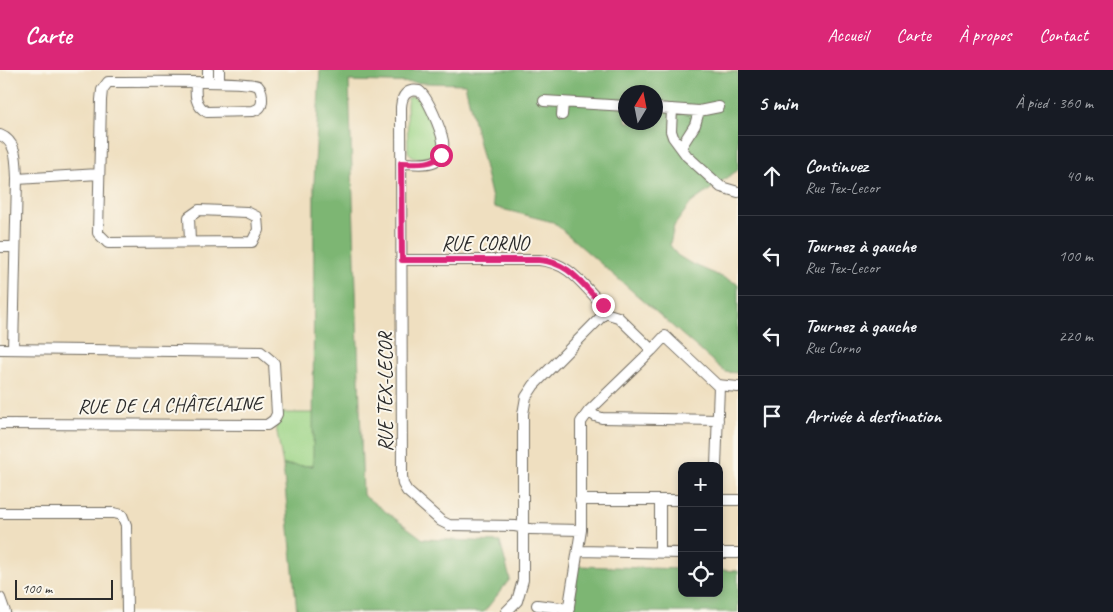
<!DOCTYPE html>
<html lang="fr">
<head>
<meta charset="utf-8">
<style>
  :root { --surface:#171b24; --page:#20242c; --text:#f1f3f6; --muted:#9ea1a6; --line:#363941; --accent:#db2777 }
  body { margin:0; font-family:Caveat,sans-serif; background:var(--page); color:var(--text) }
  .controls { position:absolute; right:15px; bottom:15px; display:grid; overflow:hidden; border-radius:10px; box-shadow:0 2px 8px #0003 }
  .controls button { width:45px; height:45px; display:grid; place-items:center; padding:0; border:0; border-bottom:1px solid var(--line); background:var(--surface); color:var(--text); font:25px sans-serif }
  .compass { position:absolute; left:618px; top:15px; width:45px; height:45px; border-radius:50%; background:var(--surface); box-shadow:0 2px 8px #0003; rotate:10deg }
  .scale { position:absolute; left:15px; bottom:12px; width:98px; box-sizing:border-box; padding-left:5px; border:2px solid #2b2b2b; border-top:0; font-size:14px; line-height:18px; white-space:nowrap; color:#2b2b2b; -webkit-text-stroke:4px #fbf7ec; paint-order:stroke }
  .stop { position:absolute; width:15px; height:15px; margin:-11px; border:4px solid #db2777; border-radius:50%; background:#fff }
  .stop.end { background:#db2777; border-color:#fff; box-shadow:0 1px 5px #0008 }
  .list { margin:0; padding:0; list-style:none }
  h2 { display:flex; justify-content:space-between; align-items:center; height:65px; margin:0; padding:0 20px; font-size:21px }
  h2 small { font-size:16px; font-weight:400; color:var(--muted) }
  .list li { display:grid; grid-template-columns:32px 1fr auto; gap:15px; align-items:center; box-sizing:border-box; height:80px; padding:0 20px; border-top:1px solid var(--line) }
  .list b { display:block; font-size:19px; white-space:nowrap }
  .list p { margin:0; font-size:16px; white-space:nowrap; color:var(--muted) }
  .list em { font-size:16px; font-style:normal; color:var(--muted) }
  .icon { flex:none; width:28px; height:28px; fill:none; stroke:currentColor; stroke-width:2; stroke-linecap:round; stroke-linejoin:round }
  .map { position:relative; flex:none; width:738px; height:542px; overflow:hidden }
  header { display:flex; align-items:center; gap:30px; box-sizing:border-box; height:70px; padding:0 25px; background:var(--accent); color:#fff }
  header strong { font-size:24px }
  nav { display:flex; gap:28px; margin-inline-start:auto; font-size:18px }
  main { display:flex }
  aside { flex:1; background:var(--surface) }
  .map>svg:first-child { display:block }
  .green { fill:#9cd486; stroke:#648058 }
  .forest { fill:#7db673; stroke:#54704f; fill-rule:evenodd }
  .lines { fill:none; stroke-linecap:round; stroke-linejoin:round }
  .minor-casing { stroke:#706a5f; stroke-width:12 }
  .minor { stroke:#fff; stroke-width:10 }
  .route { stroke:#db2777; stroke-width:6 }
  .labels { text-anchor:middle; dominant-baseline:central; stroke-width:4; stroke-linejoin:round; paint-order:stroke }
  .street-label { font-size:20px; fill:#2b2b2b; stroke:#fbf7ec }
</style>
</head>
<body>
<header>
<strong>Carte</strong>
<nav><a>Accueil</a><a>Carte</a><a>À propos</a><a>Contact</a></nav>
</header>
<main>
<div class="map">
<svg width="738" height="542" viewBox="0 0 738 542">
  <rect width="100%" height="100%" fill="#fbf7ec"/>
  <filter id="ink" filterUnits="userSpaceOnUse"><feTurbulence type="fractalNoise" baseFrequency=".02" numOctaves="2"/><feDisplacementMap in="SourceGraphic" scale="10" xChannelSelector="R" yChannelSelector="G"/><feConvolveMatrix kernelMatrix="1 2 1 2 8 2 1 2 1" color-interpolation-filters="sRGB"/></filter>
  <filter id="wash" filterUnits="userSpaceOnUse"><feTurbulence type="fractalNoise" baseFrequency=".0096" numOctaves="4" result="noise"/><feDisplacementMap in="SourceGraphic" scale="20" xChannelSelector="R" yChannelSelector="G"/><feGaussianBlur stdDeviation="1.12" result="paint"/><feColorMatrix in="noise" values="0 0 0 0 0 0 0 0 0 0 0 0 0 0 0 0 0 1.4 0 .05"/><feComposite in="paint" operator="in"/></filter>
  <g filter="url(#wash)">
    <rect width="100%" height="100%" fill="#efdfc0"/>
    <path class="green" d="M413 26 420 30 436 66 438 75 437 81C429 89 415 91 408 82L407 33 408 28Z
      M279 343H315L313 396 283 395 275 351Z"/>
    <path class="forest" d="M320 0H689L738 2V100L691 133 674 156 670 175 677 185 690 193 738 214V303L725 302 553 152 494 137 465 14 349 11 363 425 423 469 500 472 510 509 484 542H297L283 395 313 396 314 113ZM626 22H656V52H626Z
      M577 496 682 499V523H719V500L738 501V542H573Z"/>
  </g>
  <g filter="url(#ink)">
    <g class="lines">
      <defs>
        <path id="minor" d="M208 0V12
          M219 12V0
          M544 31 626 36
          M656 38 699 41 719 37
          M672 39 671 61 673 67 687 86 721 117 738 122
          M562 45 563 32
          M0 65C18 72 16 93 17 109L13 279
          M681 77 695 55 699 41
          M401 93C412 93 427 96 437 90 442 86 444 78 443 71 441 60 428 27 419 21 407 19 402 25 401 37L402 406 403 414 407 421 441 451 449 455 515 456 530 459 581 460
          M17 109 99 104
          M190 172 189 147 199 140 247 142 257 147 258 160 252 172 108 173 98 163 101 30 102 20 108 12C128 12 249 10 258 16 262 20 262 25 262 30 262 37 259 39 253 41L207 42C195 36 195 25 196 13
          M0 177H15
          M402 190H539C571 193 582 215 603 235L605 243
          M0 279 261 282 274 293 277 344 274 350 267 355 0 354
          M652 280 665 266 717 315 738 317
          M589 341 595 346 602 348 718 350
          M716 396 719 316
          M580 430H682
          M660 430V482
          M719 430H738
          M0 443H114L122 445 126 455 127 542
          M578 481 682 483
          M719 483H738
          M0 528 5 542
          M537 535 569 539
          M506 542 517 531 523 510V344L526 327 534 315 605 243
          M568 542 581 460V352L589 341 652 280 618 247 605 243"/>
      </defs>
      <use href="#minor" class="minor-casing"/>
      <use href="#minor" class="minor"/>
    </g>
  </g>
  <g class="lines" filter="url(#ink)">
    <path class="route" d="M441 85C431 96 415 93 401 93L402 190H539C570 192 582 215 603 235"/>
  </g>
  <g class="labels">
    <g class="street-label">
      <text x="485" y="173">RUE CORNO</text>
      <text transform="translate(385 322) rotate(-90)">RUE TEX-LECOR</text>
      <text transform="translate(170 335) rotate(-1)">RUE DE LA CHÂTELAINE</text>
    </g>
  </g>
</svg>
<div class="controls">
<button>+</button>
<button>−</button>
<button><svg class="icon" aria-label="locate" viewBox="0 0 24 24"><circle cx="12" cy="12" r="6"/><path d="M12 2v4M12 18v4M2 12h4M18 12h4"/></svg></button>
</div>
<svg class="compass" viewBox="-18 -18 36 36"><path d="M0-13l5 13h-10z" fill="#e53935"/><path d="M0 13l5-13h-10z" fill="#9ea1a6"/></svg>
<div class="scale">100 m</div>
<div class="stop" style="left:441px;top:85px"></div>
<div class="stop end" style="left:603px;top:235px"></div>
</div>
<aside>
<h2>5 min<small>À pied · 360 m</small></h2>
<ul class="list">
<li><svg class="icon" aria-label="ahead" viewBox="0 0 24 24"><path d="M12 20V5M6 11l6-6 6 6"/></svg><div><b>Continuez</b><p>Rue Tex-Lecor</p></div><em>40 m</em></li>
<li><svg class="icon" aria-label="left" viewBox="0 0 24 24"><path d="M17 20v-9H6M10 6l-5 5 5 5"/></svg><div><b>Tournez à gauche</b><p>Rue Tex-Lecor</p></div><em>100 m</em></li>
<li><svg class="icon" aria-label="left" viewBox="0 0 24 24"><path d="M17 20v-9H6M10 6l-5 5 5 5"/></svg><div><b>Tournez à gauche</b><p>Rue Corno</p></div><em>220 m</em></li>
<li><svg class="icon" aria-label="arrive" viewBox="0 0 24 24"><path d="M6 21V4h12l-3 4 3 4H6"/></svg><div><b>Arrivée à destination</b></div></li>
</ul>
</aside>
</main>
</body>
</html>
